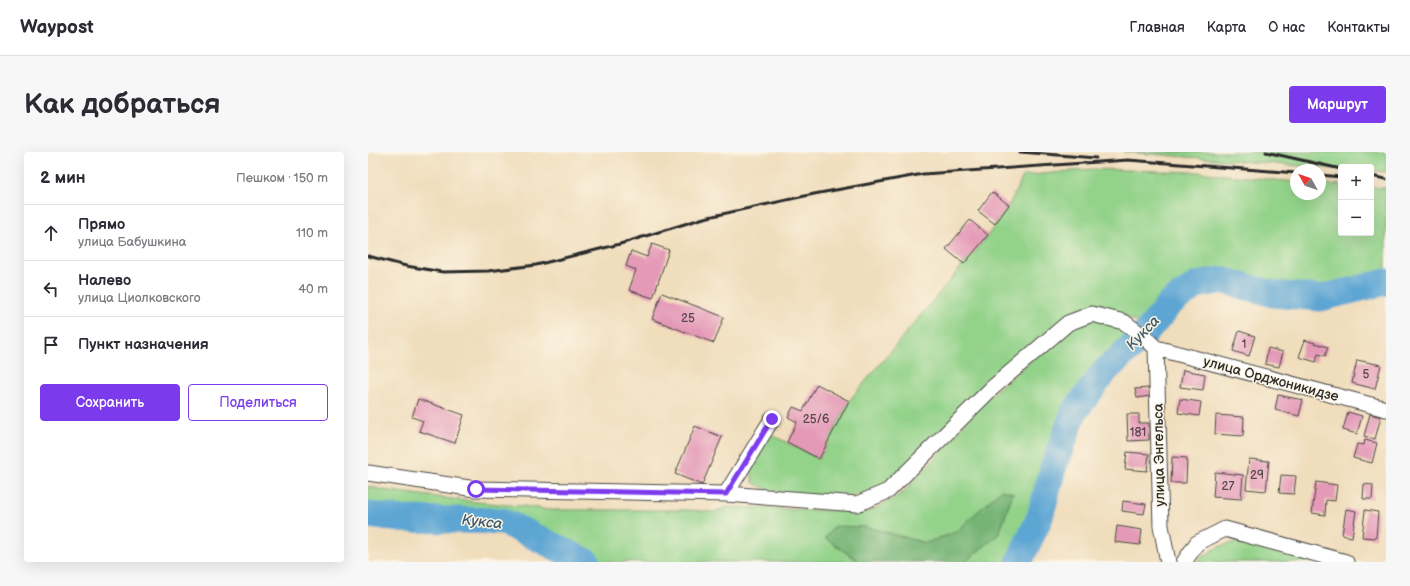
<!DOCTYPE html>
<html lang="ru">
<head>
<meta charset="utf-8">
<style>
  :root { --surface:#fff; --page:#f7f7f7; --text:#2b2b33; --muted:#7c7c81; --line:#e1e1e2; --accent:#7c3aed }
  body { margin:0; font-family:"Balsamiq Sans",sans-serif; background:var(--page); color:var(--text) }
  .controls { position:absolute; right:12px; top:12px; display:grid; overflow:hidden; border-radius:4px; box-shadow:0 4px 16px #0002 }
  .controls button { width:36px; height:36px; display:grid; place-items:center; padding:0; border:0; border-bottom:1px solid var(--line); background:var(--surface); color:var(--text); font:20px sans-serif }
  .compass { position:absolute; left:922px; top:12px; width:36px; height:36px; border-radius:50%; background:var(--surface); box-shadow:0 4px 16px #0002; rotate:310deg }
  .stop { position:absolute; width:12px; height:12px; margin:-9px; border:3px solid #7c3aed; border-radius:50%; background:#fff }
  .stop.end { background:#7c3aed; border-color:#fff; box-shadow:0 1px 4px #0008 }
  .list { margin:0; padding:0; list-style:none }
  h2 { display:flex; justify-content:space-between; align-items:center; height:52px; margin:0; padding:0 16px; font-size:17px }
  h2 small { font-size:13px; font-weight:400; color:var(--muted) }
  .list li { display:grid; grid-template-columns:26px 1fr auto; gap:12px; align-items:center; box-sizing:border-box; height:56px; padding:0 16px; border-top:1px solid var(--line) }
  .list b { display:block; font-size:15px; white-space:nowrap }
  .list p { margin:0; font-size:13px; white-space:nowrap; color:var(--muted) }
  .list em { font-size:13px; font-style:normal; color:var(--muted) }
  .actions { display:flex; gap:8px; padding:12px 16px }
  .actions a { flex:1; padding:9px 0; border:1px solid var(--accent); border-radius:4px; text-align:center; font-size:14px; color:var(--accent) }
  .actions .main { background:var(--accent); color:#fff }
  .icon { flex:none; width:22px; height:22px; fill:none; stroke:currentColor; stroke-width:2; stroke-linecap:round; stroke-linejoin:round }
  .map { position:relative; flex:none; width:1018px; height:410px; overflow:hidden; border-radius:4px }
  header { display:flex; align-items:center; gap:24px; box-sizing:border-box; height:56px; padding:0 20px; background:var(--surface); border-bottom:1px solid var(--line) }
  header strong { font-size:19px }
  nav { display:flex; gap:22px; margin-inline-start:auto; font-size:14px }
  .intro { display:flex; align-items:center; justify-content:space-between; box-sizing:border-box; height:96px; padding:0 24px }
  h1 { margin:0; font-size:28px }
  .button { padding:10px 18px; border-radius:4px; background:var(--accent); color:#fff; font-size:14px; font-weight:700 }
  main { display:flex; gap:24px; padding:0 24px }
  aside { flex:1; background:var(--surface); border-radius:4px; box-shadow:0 4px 16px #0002 }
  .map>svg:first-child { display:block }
  .green { fill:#92d289; stroke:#5e7e5a }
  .forest { fill:#75b475; stroke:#507050 }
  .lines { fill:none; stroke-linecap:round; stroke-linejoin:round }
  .river { stroke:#5da6d4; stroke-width:27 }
  .building { fill:#e49ab7 }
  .street-casing { stroke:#494641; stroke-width:17 }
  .street { stroke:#fff; stroke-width:15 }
  .rail { stroke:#2b2b2b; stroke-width:3 }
  .route { stroke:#7c3aed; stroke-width:5 }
  .labels { text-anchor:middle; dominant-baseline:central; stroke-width:3; stroke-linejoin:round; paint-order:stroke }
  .number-label { font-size:12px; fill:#59474e }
  .street-label { font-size:14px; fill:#2b2b2b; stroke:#fcf5e5 }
  .water-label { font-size:15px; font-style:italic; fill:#3f5c6f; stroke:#fcf5e5 }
</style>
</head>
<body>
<header>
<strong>Waypost</strong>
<nav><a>Главная</a><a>Карта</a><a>О нас</a><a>Контакты</a></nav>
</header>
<div class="intro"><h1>Как добраться</h1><a class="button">Маршрут</a></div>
<main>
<aside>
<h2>2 мин<small>Пешком · 150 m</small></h2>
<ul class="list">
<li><svg class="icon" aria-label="ahead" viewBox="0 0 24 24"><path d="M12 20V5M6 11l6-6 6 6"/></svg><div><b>Прямо</b><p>улица Бабушкина</p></div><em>110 m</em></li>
<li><svg class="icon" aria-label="left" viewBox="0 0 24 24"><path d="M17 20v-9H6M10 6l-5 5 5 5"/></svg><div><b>Налево</b><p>улица Циолковского</p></div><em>40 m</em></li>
<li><svg class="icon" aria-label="arrive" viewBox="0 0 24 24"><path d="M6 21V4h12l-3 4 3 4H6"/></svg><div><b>Пункт назначения</b></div></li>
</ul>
<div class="actions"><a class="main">Сохранить</a><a>Поделиться</a></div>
</aside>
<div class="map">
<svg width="1018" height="410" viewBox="0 0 1018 410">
  <rect width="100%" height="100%" fill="#fcf5e5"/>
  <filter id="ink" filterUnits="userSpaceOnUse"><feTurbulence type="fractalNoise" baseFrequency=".025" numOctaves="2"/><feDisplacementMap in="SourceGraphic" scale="8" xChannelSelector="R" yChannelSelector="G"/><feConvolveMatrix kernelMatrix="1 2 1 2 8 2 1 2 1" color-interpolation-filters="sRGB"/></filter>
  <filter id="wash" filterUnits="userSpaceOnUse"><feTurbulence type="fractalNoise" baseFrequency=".012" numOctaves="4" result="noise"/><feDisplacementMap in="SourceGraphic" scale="16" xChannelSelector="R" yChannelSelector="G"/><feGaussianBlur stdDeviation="0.9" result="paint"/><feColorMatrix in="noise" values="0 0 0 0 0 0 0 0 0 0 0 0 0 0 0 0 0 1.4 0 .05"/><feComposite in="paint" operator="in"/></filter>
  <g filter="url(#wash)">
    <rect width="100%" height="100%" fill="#f0ddbc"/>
    <path class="green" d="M755 0H1018V20L1003 19V15H973V17Z
      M724 17 828 20 928 30V42H952V32L973 33V81H1003V35L1018 36V126L954 141 901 133 875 121 839 117 813 128 786 157 773 172 732 154 711 157 689 173 515 334 489 344 424 343 398 337 385 331 382 313 402 282 451 307 481 249 620 83 641 53 655 24Z
      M725 167 752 173 759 190 707 241 694 268 676 321 666 366 645 405 639 410H597L631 382 645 341 633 338 588 380 558 391 498 375 458 387 492 410H231L141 366 34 359 0 355V334L15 338 108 350 164 355 180 358H318L346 360 359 355 500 360 535 341 579 293 614 250 705 173Z
      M875 388 946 410H829L831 407 850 395Z"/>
    <path class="forest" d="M633 338 645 341 631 382 597 410H492L457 386 467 374 498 375 558 391 588 380Z"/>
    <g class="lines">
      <path class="river" d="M0 363 34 367 134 369 219 410
        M651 410 672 365 685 316 706 260 738 218 775 184 793 163 802 151 829 133 854 128 905 142 953 146 1018 130"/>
    </g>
    <g id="blocks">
      <path class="building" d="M624 40 641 53 627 72 610 59Z
        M602 68 620 83 596 112 578 97Z
        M284 92 301 98 285 146 261 138 268 118 258 114 263 99 279 105Z
        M294 141 356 165 346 191 284 167Z
        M871 179 887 184 881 204 865 199Z
        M937 188 960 195 957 204 950 202 948 210 931 205Z
        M900 196 915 200 911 215 897 212Z
        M989 208 1013 213 1007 237 984 231Z
        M815 218 837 222 835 238 812 235Z
        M449 232 481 249 451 307 419 290 429 270 420 265 425 255 435 259Z
        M781 236 782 244 769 246 767 237Z
        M910 243 935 248 931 264 907 258Z
        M50 247 96 263 87 291 51 279 55 269 44 265Z
        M812 247 833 250 831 264 810 261Z
        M980 260 994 264 989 282 975 278Z
        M759 262H771V271H781V288L760 289Z
        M1002 262 1013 265 1007 287 996 284Z
        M848 263 876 265 875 284 847 282Z
        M327 274 354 285 334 333 307 322Z
        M997 288 1009 291 1004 311 985 306 989 292 996 293Z
        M759 300 781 302 779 319 757 317Z
        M804 305 819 306 818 331H803Z
        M881 307 901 309 898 339 878 337Z
        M847 320 875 323 873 347 845 345Z
        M913 323 928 324 926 342 911 341Z
        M948 330 969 333 967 349 958 348 957 363 944 361Z
        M996 332 1005 333 1004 347H995Z
        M755 349 778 352 776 362 754 359Z
        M978 357 988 359 984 385 974 383Z
        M997 358 1010 360 1008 386 994 385Z
        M749 374 774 378 772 393 747 390Z"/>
    </g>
  </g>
  <g filter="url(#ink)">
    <use href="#blocks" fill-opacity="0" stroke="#494641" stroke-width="1"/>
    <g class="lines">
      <defs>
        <path id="street" d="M788 196 793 374 800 410
          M0 321 108 337 358 342 489 352 520 339 623 237 700 171 724 162 756 170 775 184 788 196 1018 257
          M358 342 404 267
          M816 410 829 391 857 377 978 410"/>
      </defs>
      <use href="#street" class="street-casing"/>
      <use href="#street" class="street"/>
      <path class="rail" d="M652 0 728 6
        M898 0 973 17
        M952 23 973 25
        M1003 24 1018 27
        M0 104 38 114 75 120 120 119 168 113 252 92 336 66 446 42 555 22 760 8 928 21"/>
    </g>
  </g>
  <g class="lines" filter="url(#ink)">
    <path class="route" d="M108 337 358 342 404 267"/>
  </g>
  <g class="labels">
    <g class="number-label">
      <text x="320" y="166">25</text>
      <text x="876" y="192">1</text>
      <text x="998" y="222">5</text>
      <text x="448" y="267">25/6</text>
      <text x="770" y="280">181</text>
      <text x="889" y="323">29</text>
      <text x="860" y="334">27</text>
    </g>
    <g class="street-label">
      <text transform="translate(903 227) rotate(15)">улица Орджоникидзе</text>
      <text transform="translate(791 303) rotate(-91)">улица Энгельса</text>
    </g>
    <g class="water-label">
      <text transform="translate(775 181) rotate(-47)">Кукса</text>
      <text transform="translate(114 370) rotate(6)">Кукса</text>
    </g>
  </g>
</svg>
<div class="controls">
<button>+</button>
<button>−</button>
</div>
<svg class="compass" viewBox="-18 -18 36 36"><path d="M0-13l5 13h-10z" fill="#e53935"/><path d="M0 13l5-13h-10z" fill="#7c7c81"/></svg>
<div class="stop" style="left:108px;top:337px"></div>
<div class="stop end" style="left:404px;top:267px"></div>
</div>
</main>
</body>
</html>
